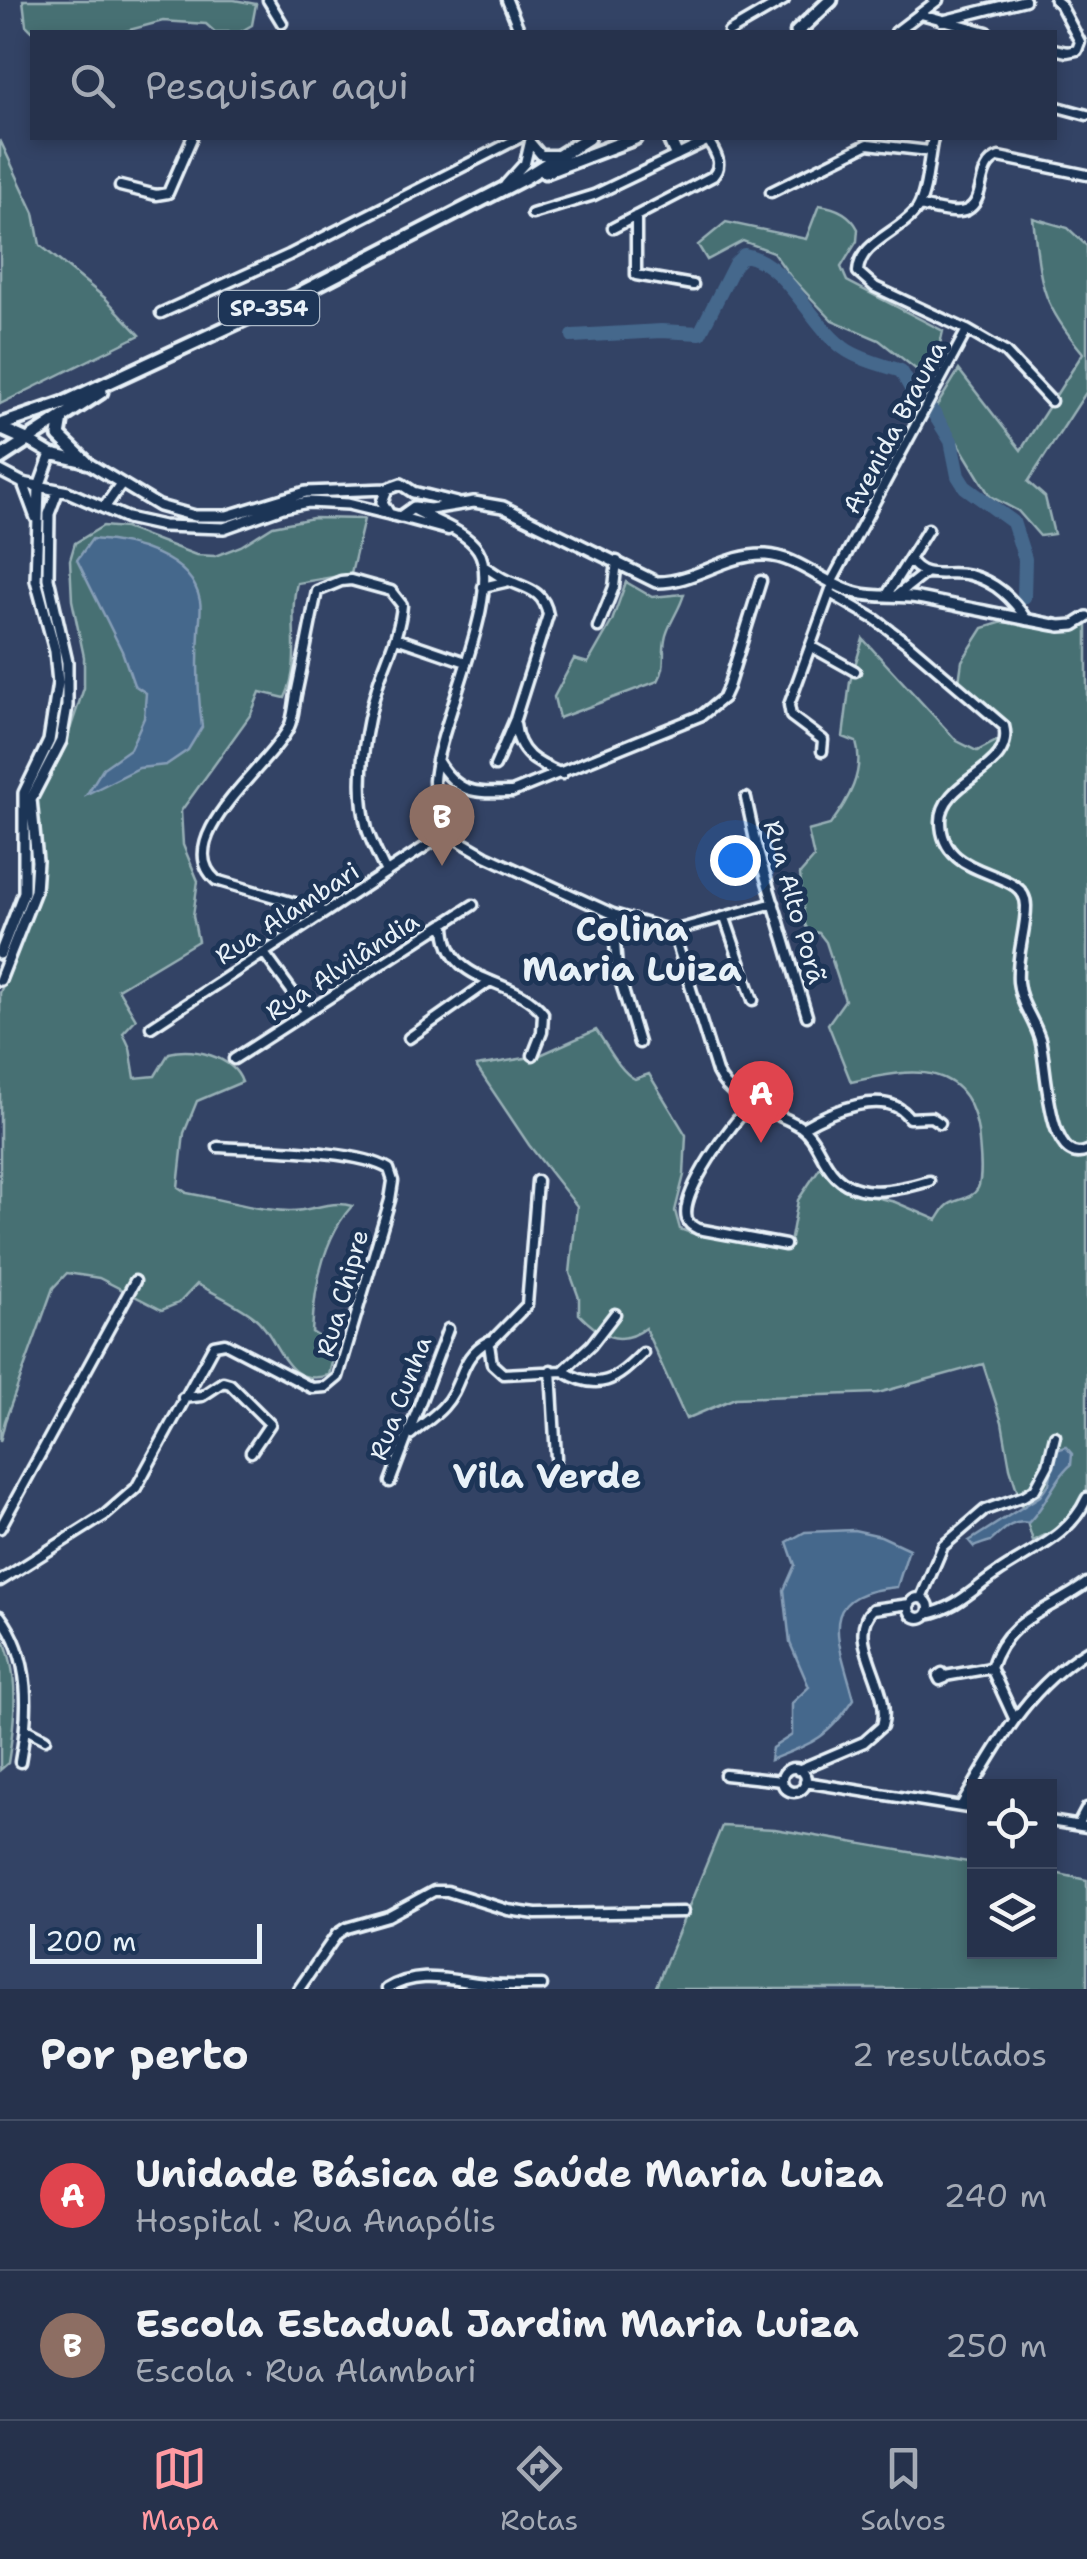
<!DOCTYPE html>
<html lang="pt">
<head>
<meta charset="utf-8">
<style>
  :root { --surface:#26324c; --page:#2e3a53; --text:#f1f3f6; --muted:#a4aab5; --line:#424d64; --accent:#ff9aa2 }
  body { margin:0; font-family:"Shantell Sans",sans-serif; background:var(--page); color:var(--text) }
  .controls { position:absolute; right:30px; bottom:30px; display:grid; overflow:hidden; border-radius:0px; box-shadow:0 5px 15px #0003 }
  .controls button { width:90px; height:90px; display:grid; place-items:center; padding:0; border:0; border-bottom:2px solid var(--line); background:var(--surface); color:var(--text); font:50px sans-serif }
  .scale { position:absolute; left:30px; bottom:25px; width:232px; box-sizing:border-box; padding-left:10px; border:5px solid #e8f1f8; border-top:0; font-size:28px; line-height:35px; white-space:nowrap; color:#e8f1f8; -webkit-text-stroke:8px #1d3557; paint-order:stroke }
  .you { position:absolute; left:735px; top:860px; width:35px; height:35px; margin:-25px; border:8px solid #fff; border-radius:50%; background:#1a73e8; box-shadow:0 0 0 15px #1a73e833 }
  .badge { display:grid; place-items:center; width:65px; height:65px; border-radius:50%; background:var(--accent); color:#fff; font-size:32px; font-weight:700 }
  .pin { position:absolute; translate:-50% -82px; filter:drop-shadow(0 2px 5px #0008) }
  .pin::after { content:''; position:absolute; top:52px; width:35px; height:30px; background:inherit; clip-path:polygon(0 0,100% 0,50% 100%) }
  .list { margin:0; padding:0; list-style:none }
  h2 { display:flex; justify-content:space-between; align-items:center; height:130px; margin:0; padding:0 40px; font-size:42px }
  h2 small { font-size:32px; font-weight:400; color:var(--muted) }
  .list li { display:grid; grid-template-columns:65px 1fr auto; gap:30px; align-items:center; box-sizing:border-box; height:150px; padding:0 40px; border-top:2px solid var(--line) }
  .list b { display:block; font-size:38px; white-space:nowrap }
  .list p { margin:0; font-size:32px; white-space:nowrap; color:var(--muted) }
  .list em { font-size:32px; font-style:normal; color:var(--muted) }
  .icon { flex:none; width:55px; height:55px; fill:none; stroke:currentColor; stroke-width:2; stroke-linecap:round; stroke-linejoin:round }
  .map { position:relative; flex:none; width:1087px; height:1989px; overflow:hidden }
  .search { position:absolute; background:var(--surface); box-shadow:0 5px 15px #0003; left:30px; right:30px; top:30px; height:110px; display:flex; align-items:center; gap:25px; box-sizing:border-box; padding:0 35px; border-radius:0px; color:var(--muted); font-size:38px }
  .sheet { height:430px; background:var(--surface) }
  nav { display:flex; justify-content:space-around; align-items:center; box-sizing:border-box; height:140px; border-top:2px solid var(--line); background:var(--surface); font-size:28px; color:var(--muted) }
  nav a { display:grid; justify-items:center; gap:5px }
  nav .on { color:var(--accent) }
  .map>svg:first-child { display:block }
  .green { fill:#476f73; stroke:#98b0b6; stroke-width:2.5 }
  .water { fill:#45678c; stroke:#869eb7; stroke-width:2.5 }
  .lines { fill:none; stroke-linecap:round; stroke-linejoin:round }
  .river { stroke:#45678c; stroke-width:14 }
  .minor-casing { stroke:#e8f1f8; stroke-width:15 }
  .tertiary-casing { stroke:#e8f1f8; stroke-width:16 }
  .primary-casing { stroke:#e8f1f8; stroke-width:19 }
  .minor { stroke:#1d3557; stroke-width:8 }
  .tertiary { stroke:#1d3557; stroke-width:9 }
  .primary { stroke:#1d3557; stroke-width:11 }
  .labels { text-anchor:middle; dominant-baseline:central; stroke-width:10; stroke-linejoin:round; paint-order:stroke }
  .shield { fill:#1d3557; stroke:#abb9c8; stroke-width:2.5 }
  .shield-label { font-size:22px; font-weight:bold; fill:#e8f1f8 }
  .street-label { font-size:25px; fill:#e8f1f8; stroke:#1d3557 }
  .district-label { font-size:35px; font-weight:bold; fill:#e8f1f8; stroke:#1d3557 }
</style>
</head>
<body>
<div class="map">
<svg width="1087" height="1989" viewBox="0 0 1087 1989">
  <rect width="100%" height="100%" fill="#334365"/>
  <filter id="ink" filterUnits="userSpaceOnUse"><feTurbulence type="fractalNoise" baseFrequency=".01" numOctaves="2"/><feDisplacementMap in="SourceGraphic" scale="20" xChannelSelector="R" yChannelSelector="G"/><feConvolveMatrix kernelMatrix="1 2 1 2 8 2 1 2 1" color-interpolation-filters="sRGB"/></filter>
  <g filter="url(#ink)">
    <path class="green" d="M23 0H234L256 4 252 25 240 32H215L206 24 163 21 122 32H33L26 25Z
      M0 140 34 213 40 245 105 298 140 335 0 404Z
      M819 205C835 207 850 213 858 229L857 241 841 267 847 281 943 331 938 353 922 374 879 340 832 320 790 276 773 252 743 241 707 260 698 245 726 222 806 239Z
      M1033 218 1068 228 1087 246V391L1028 482 1045 497 1054 534 1040 536 1018 511 990 496 936 407 959 370 1021 450 1083 353C1039 300 1041 284 1033 218Z
      M313 518 364 519 351 574 297 583C287 622 303 660 285 698L260 692 251 714 181 811 183 845 198 881 193 916 198 941 118 989 136 1019 123 1033 130 1048 135 1078 155 1076 169 1053C193 1047 233 1056 242 1082L197 1101 184 1133 178 1187 187 1193C221 1199 255 1210 289 1211 311 1212 330 1199 352 1206 323 1238 314 1290 312 1332L331 1345 334 1354 329 1375C283 1390 280 1336 253 1316 237 1304 216 1294 197 1284L179 1303 162 1310 99 1278 67 1273 53 1288 5 1421 0 1442V993L40 886 35 800 61 756 84 688V657L72 600 70 560 75 543 103 526 125 528 196 555 215 556 241 546 273 526Z
      M626 582 652 597 684 594C680 610 667 625 665 640 662 657 667 666 658 681L559 718 554 697 574 659 588 663 612 621Z
      M1003 622 1066 629 1087 622V1504L1066 1524 1033 1541 1010 1468 1002 1422 983 1364 878 1393 735 1398 686 1419 645 1328C619 1348 599 1335 579 1314V1298L570 1273 577 1206 529 1145 476 1066 538 1056 596 1030C607 1045 619 1071 635 1079L649 1074 686 1135 684 1175 675 1211 680 1229 691 1233 789 1249 798 1200 821 1166 843 1189 895 1202 937 1220C940 1216 942 1211 946 1207 954 1198 971 1201 978 1188 983 1176 980 1154 979 1141 972 1058 912 1068 851 1082L828 1024 845 1000 826 942 819 933 808 931 805 924 800 874 814 858 808 831 830 825C848 801 865 772 856 742L843 737 850 682 863 639 957 741 977 751 1000 739 1007 725 959 682 962 661 983 628Z
      M0 1632C21 1672 15 1720 8 1763L0 1770Z
      M722 1826 775 1829 974 1863V1952H1050V1872L1087 1880V1989H655Z"/>
    <path class="water" d="M92 539C130 541 192 556 200 601 202 610 199 623 199 633 197 664 198 695 202 727L188 750 166 765 139 768 87 794 103 768 130 749 144 718 146 693 134 685 122 651 77 560Z
      M1066 1447 1072 1454 1071 1465C1057 1475 1045 1507 1028 1523 1012 1519 1002 1532 991 1541 990 1541 975 1546 974 1547L969 1541 1040 1496 1049 1484 1056 1450Z
      M854 1530 881 1536 909 1549 897 1587C812 1594 839 1640 854 1699 827 1739 813 1743 770 1760L772 1748 792 1735V1703L809 1687 790 1643 784 1590 795 1565 787 1542 805 1532Z"/>
    <g class="lines">
      <path class="river" d="M573 336 661 331 700 333 735 264 744 255C788 262 812 329 848 351 864 361 884 365 901 371L913 392
        M933 412 951 441 958 476 965 487 1013 522 1025 559 1024 597"/>
      <defs>
        <path id="minor" d="M268 0 282 23
          M507 0 520 32
          M921 14 987 32
          M942 21 1025 0
          M729 32 784 0
          M896 32 938 0
          M1054 49 1067 52 1077 50 1080 42 1060 4 1055 0
          M1054 106 1087 115
          M530 142 541 155H555
          M506 184 525 163 530 142
          M120 186 156 195 168 193 192 138
          M771 192 868 144 929 151
          M919 206C932 208 955 216 967 210 987 200 975 165 999 157L1087 175
          M532 214 594 195 713 138
          M636 216V275L693 285
          M613 228 713 176C724 164 715 152 708 140
          M161 313 289 255 519 138
          M967 330 1005 352 1051 401
          M413 509C433 521 465 530 478 550 505 592 437 726 434 781 434 799 440 816 446 833L486 856 613 914 673 931 774 903
          M400 517 448 530
          M910 560C924 582 949 569 970 575 996 582 1012 598 1027 620
          M485 567C492 571 499 577 507 580 527 589 544 590 548 615L515 719 495 766
          M831 583 967 330 875 287 858 272C859 242 901 232 917 209 928 191 928 158 933 138
          M483 587 509 581
          M830 593 875 619 908 644 1004 726C1016 771 941 778 941 821 941 883 1026 866 1026 906 1026 931 1016 955 1018 982 1020 1004 1034 1019 1040 1039 1047 1063 1047 1169 1087 1151
          M888 593 928 529
          M897 595 925 573
          M598 627 614 587 617 561
          M396 638 466 662
          M812 647 855 671
          M515 724C518 754 536 763 562 774
          M822 751 823 740 791 716 789 705 831 589
          M437 760C458 794 473 793 512 792L702 715 723 698 728 687 761 581
          M746 798 756 845 807 1016
          M325 912 216 880C169 839 271 765 289 727 294 717 294 701 297 690 304 657 310 624 317 591L341 581 351 580 391 591 402 605C400 632 388 655 379 681 365 725 355 783 367 829 372 844 379 858 386 872
          M613 914 617 970 639 1043
          M725 918 753 1000
          M445 923C445 988 513 974 543 1013L542 1032 533 1055
          M673 931 717 1072C733 1106 772 1108 801 1127 814 1136 819 1153 828 1166 850 1202 895 1191 929 1181
          M264 953 307 1012
          M151 1027 446 833
          M409 1038 490 981
          M234 1059 473 905
          M751 1104C733 1122 679 1193 687 1219 689 1225 693 1226 698 1229L785 1245
          M802 1128C829 1112 887 1086 909 1118L931 1117 940 1123
          M537 1181 527 1305 489 1344 492 1364 503 1374 563 1371 591 1345 615 1314
          M551 1370 556 1458
          M563 1371C599 1393 616 1380 643 1353
          M183 1398 202 1396 223 1382 230 1384 270 1424 251 1452
          M411 1434C421 1425 434 1417 443 1407 465 1383 458 1357 489 1341
          M390 1482 448 1329
          M0 1528 135 1281
          M0 1581 105 1515 136 1488 214 1345 225 1343 312 1388 326 1387 338 1377 390 1200 393 1181 389 1169C357 1149 259 1150 218 1147
          M921 1598 943 1546 985 1510 1024 1496 1035 1489 1048 1465 1055 1436
          M909 1608a10 10 0 1 1 20 0a10 10 0 1 1-20 0Z
          M927 1614C957 1608 972 1590 996 1574 1030 1550 1068 1539 1087 1498
          M0 1616C32 1657 29 1714 20 1762
          M991 1668C1007 1617 1048 1612 1087 1583
          M991 1668 1014 1718
          M942 1673 945 1678 940 1680 938 1676Z
          M945 1676 991 1668
          M26 1729 45 1739
          M782 1780a12 12 0 1 1 24 0a12 12 0 1 1-24 0Z
          M798 1770 864 1742 882 1726C894 1688 843 1638 873 1609L910 1604
          M725 1775 782 1781
          M805 1782 974 1809
          M961 1806C998 1745 1024 1690 1087 1651
          M1050 1821 1087 1827
          M1078 1825 1087 1808
          M299 1989 337 1934 346 1928 388 1916 434 1891H447L508 1910 536 1914 683 1912
          M387 1989C420 1969 451 1981 487 1984 505 1986 524 1985 542 1985"/>
        <path id="tertiary" d="M29 441 51 454 86 462 159 506 195 516H227L306 492 387 489
          M0 471 23 483 68 492 127 518 163 526 224 528 283 507 308 502 348 504 389 514
          M23 483 36 518
          M457 503 413 492 401 484 387 489 382 502 389 514 400 517 414 507 430 509 474 502 503 507 656 582C695 583 726 553 766 555 799 557 825 585 857 593 876 598 897 595 918 598 965 607 1012 617 1060 626L1074 625 1087 617
          M104 508 120 485
          M0 954 24 892V793L49 741 58 683 55 651 36 580 39 487 51 454
          M0 980 35 891 37 861 31 799 61 741 67 706V662L48 578 49 514 58 490"/>
        <path id="primary" d="M797 32 831 0
          M669 138 676 154
          M705 138 708 140
          M545 172 635 138
          M62 418 59 436 86 462
          M0 425 64 403 299 294 526 177 588 138
          M0 428 29 441
          M0 458 101 392"/>
      </defs>
      <use href="#minor" class="minor-casing"/>
      <use href="#tertiary" class="tertiary-casing"/>
      <use href="#primary" class="primary-casing"/>
      <use href="#minor" class="minor"/>
      <use href="#tertiary" class="tertiary"/>
      <use href="#primary" class="primary"/>
    </g>
  </g>
  <g class="labels">
    <rect class="shield" x="219" y="291" width="100" height="34" rx="8"/>
    <g class="shield-label">
      <text x="269" y="308">SP-354</text>
    </g>
    <g class="street-label">
      <text transform="translate(894 427) rotate(-62)">Avenida Brauna</text>
      <text transform="translate(795 902) rotate(74)">Rua Alto Porã</text>
      <text transform="translate(287 913) rotate(-33)">Rua Alambari</text>
      <text transform="translate(342 966) rotate(-33)">Rua Alvilândia</text>
      <text transform="translate(342 1293) rotate(-74)">Rua Chipre</text>
      <text transform="translate(400 1398) rotate(-69)">Rua Cunha</text>
    </g>
    <g class="district-label">
      <text x="632" y="928">Colina<tspan x="632" dy="40">Maria Luiza</tspan></text>
      <text x="547" y="1475">Vila Verde</text>
    </g>
  </g>
</svg>
<div class="controls">
<button><svg class="icon" aria-label="locate" viewBox="0 0 24 24"><circle cx="12" cy="12" r="6"/><path d="M12 2v4M12 18v4M2 12h4M18 12h4"/></svg></button>
<button><svg class="icon" aria-label="layers" viewBox="0 0 24 24"><path d="M12 4l9 5-9 5-9-5zM3 14l9 5 9-5"/></svg></button>
</div>
<div class="scale">200 m</div>
<div class="you"></div>
<div class="pin badge" style="left:761px;top:1143px;background:#e0444e">A</div>
<div class="pin badge" style="left:442px;top:866px;background:#8d6e63">B</div>
<div class="search"><svg class="icon" aria-label="search" viewBox="0 0 24 24"><circle cx="10" cy="10" r="6"/><path d="M15 15l6 6"/></svg>Pesquisar aqui</div>
</div>
<section class="sheet">
<h2>Por perto<small>2 resultados</small></h2>
<ul class="list">
<li><span class="badge" style="background:#e0444e">A</span><div><b>Unidade Básica de Saúde Maria Luiza</b><p>Hospital · Rua Anapólis</p></div><em>240 m</em></li>
<li><span class="badge" style="background:#8d6e63">B</span><div><b>Escola Estadual Jardim Maria Luiza</b><p>Escola · Rua Alambari</p></div><em>250 m</em></li>
</ul>
</section>
<nav>
<a class="on"><svg class="icon" aria-label="map" viewBox="0 0 24 24"><path d="M3 6l6-2 6 2 6-2v14l-6 2-6-2-6 2zM9 4v14M15 6v14"/></svg>Mapa</a>
<a><svg class="icon" aria-label="directions" viewBox="0 0 24 24"><path d="M12 3l9 9-9 9-9-9zM9 14v-3h6M13 9l2 2-2 2"/></svg>Rotas</a>
<a><svg class="icon" aria-label="saved" viewBox="0 0 24 24"><path d="M7 4h10v16l-5-4-5 4z"/></svg>Salvos</a>
</nav>
</body>
</html>
